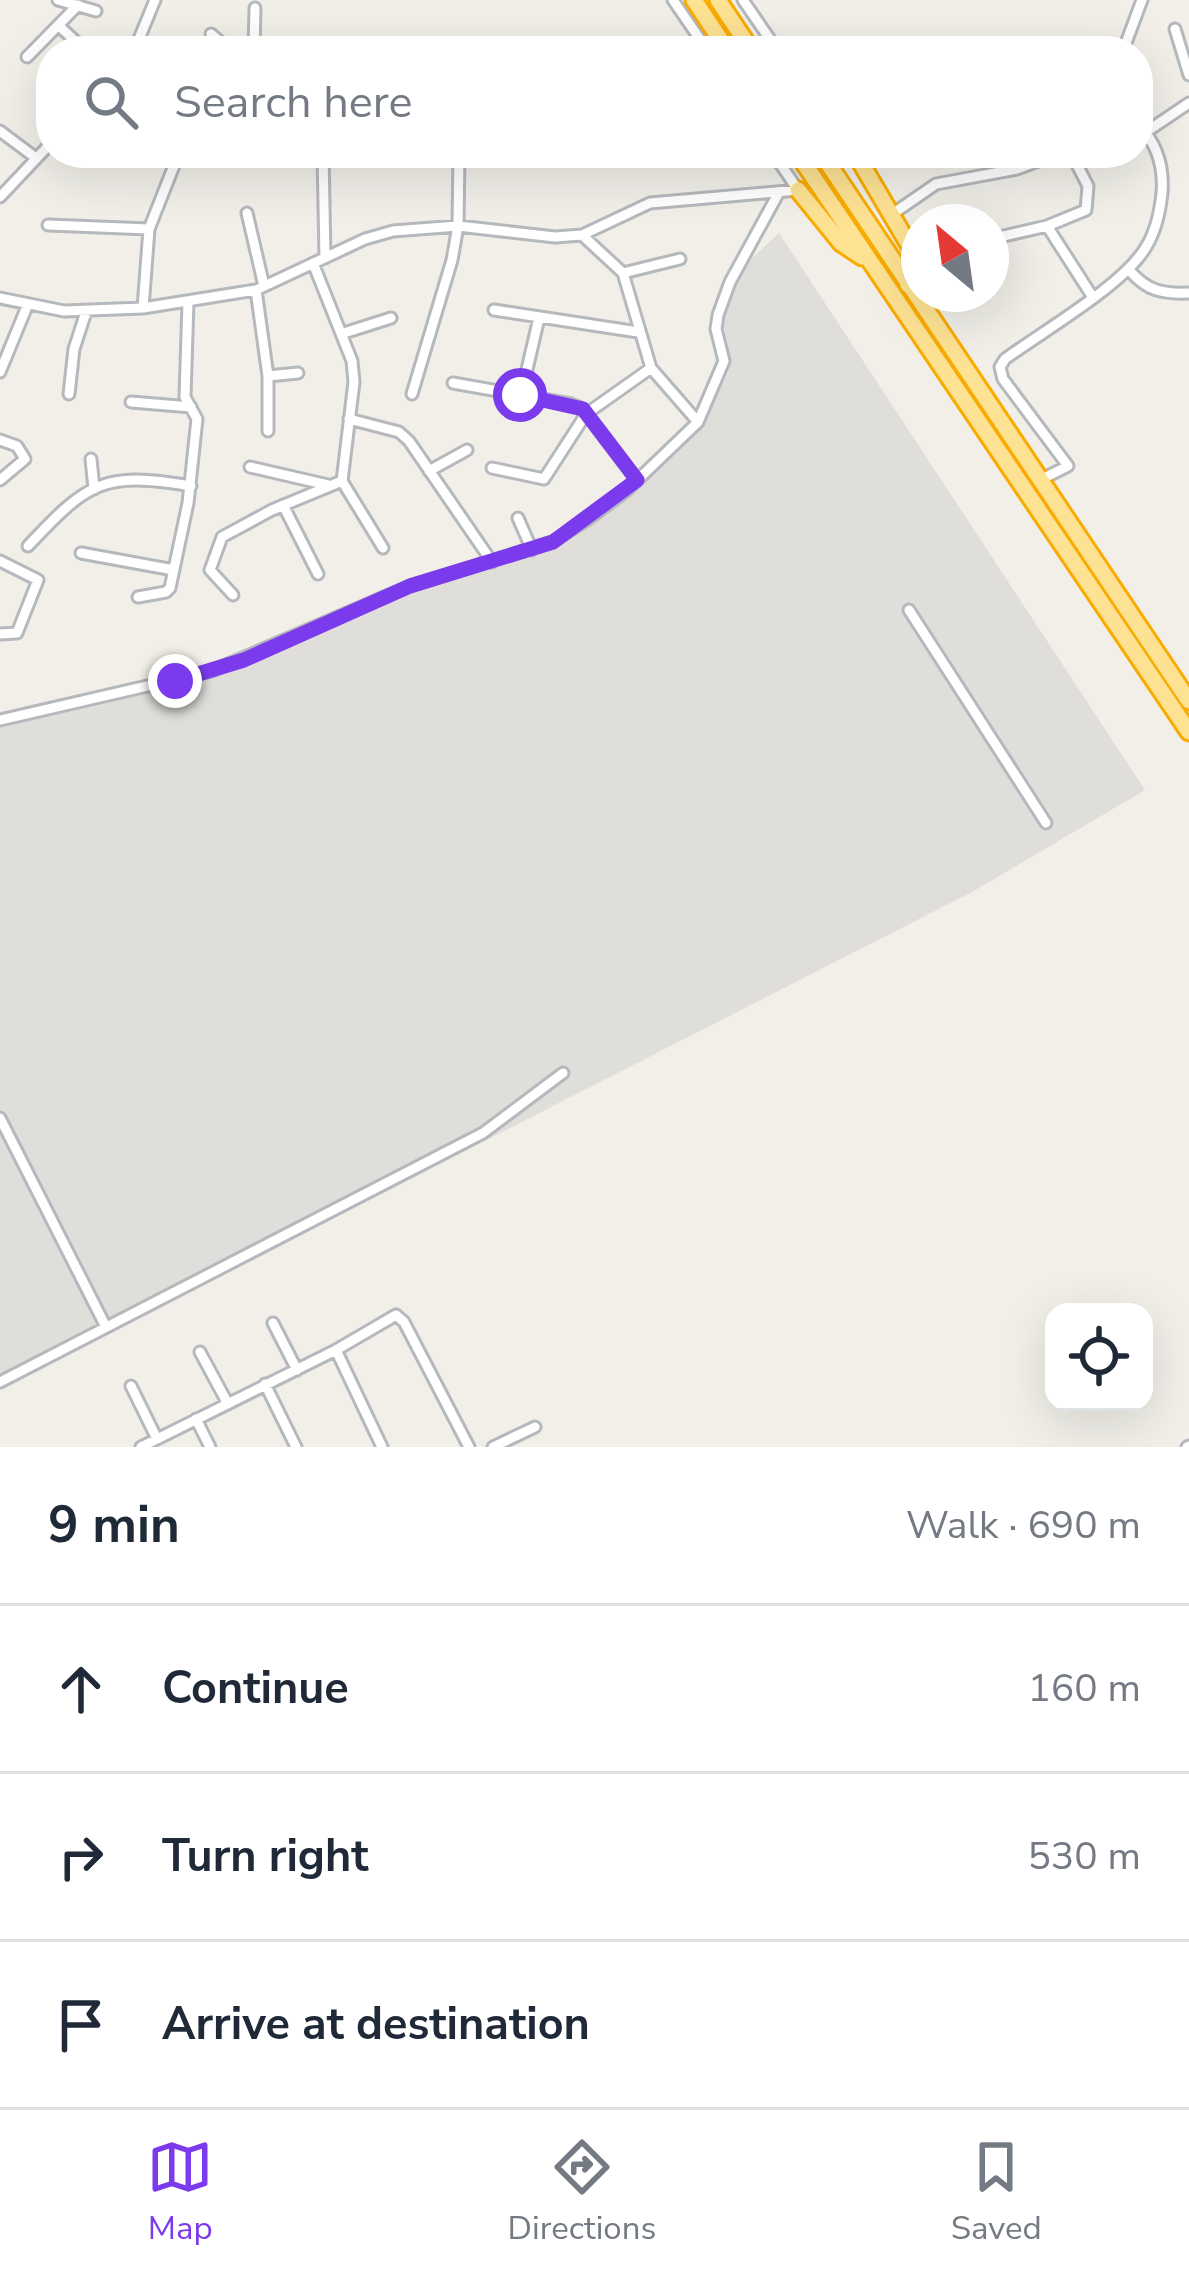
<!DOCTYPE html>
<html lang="en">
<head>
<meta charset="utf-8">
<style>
  :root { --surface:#fff; --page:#f2f2f3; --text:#1f2937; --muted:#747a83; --line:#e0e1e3; --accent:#7c3aed }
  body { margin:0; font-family:"Nunito Sans",sans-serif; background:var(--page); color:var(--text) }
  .controls { position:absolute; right:36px; bottom:36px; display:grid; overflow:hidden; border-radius:24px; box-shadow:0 12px 48px #0002 }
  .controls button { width:108px; height:108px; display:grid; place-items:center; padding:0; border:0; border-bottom:3px solid var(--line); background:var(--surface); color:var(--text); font:60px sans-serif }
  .compass { position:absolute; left:901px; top:204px; width:108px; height:108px; border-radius:50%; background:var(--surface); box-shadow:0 12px 48px #0002; rotate:331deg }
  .stop { position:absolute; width:36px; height:36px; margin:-27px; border:9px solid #7c3aed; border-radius:50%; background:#fff }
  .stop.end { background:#7c3aed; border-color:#fff; box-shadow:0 3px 12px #0008 }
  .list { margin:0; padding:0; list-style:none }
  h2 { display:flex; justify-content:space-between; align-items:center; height:156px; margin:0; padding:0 48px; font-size:51px }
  h2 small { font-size:39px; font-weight:400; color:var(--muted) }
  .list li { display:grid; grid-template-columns:78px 1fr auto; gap:36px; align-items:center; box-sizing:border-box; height:168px; padding:0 48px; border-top:3px solid var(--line) }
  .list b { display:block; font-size:45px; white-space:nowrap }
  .list em { font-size:39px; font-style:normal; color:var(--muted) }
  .icon { flex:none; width:66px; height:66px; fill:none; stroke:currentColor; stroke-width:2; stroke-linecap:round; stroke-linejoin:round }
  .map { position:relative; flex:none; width:1189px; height:1447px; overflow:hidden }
  .search { position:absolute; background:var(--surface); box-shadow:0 12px 48px #0002; left:36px; right:36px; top:36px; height:132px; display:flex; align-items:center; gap:30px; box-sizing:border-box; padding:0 42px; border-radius:48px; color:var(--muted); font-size:45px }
  .sheet { height:660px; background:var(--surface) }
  nav { display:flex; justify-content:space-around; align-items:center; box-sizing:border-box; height:168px; border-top:3px solid var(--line); background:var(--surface); font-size:33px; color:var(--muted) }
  nav a { display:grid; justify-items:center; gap:6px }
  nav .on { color:var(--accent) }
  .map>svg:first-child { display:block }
  .industrial { fill:#e0deda }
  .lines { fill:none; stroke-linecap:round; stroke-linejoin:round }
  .minor-casing { stroke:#b5b8bc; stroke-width:15 }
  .highway-casing { stroke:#f9ab00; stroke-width:21 }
  .minor { stroke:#fff; stroke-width:9 }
  .highway { stroke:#fde293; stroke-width:15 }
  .route { stroke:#7c3aed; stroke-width:15 }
</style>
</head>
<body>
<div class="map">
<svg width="1189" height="1447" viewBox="0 0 1189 1447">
  <rect width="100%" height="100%" fill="#f1efe8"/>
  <path class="industrial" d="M779 233 1145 790 972 892 281 1245 0 1376V724L226 670 439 578 550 550 641 482 705 423 730 367 722 317 744 266Z"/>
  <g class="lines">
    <defs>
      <path id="minor" d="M58 0 96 11
        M673 0 708 51
        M743 0 778 51
        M58 25 86 51
        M1175 29 1189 75
        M211 34 231 51
        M134 51 155 0
        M254 51 255 8
        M1123 51 1142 0
        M27 57 78 5
        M0 131 36 158
        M1146 132 1189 103
        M99 153H100
        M323 153 325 258
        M524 153 551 159 568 153
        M0 197 51 143
        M247 213 264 286
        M891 215 936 184 1017 169 1060 153
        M48 225 149 229
        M1047 226 1092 296
        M582 235 623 273 651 368 698 422
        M991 239 1047 226 1086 210 1088 186 1071 153
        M313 263 352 361 354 382 342 481 383 548
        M1129 270C1147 291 1162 294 1189 293
        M623 273 680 259
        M256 290 268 376V431
        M0 298 64 311 143 308 256 290 365 239 393 231 458 226 555 237 582 235 650 203 798 190 773 153
        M143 308 149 229 179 153
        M494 310 638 332
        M344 333 391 318
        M0 372 28 304
        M268 376 298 373
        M453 383 571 404 583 409 637 480
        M69 394 74 349 86 312
        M412 394 452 260 458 226 459 153
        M521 395 539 318
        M131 402 191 407
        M349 419 399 432 409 441 492 562
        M0 440 17 446 25 459 0 480
        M91 459 94 489
        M250 467 328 485
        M492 468 544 479 586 414 651 368
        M429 471 467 450
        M1040 480 1068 466 1003 379 1000 367 1005 359C1043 331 1124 285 1146 247 1156 231 1160 212 1162 193 1164 167 1157 143 1138 124
        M283 505 318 574
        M518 518 532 550
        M28 546C88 482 103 471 191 486
        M81 553 174 570
        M0 561 38 580 17 633 0 634
        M233 595 210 570 222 537 272 510 342 481
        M138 597 166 592 170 588 188 503 197 419 185 397 188 302
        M909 610 1046 823
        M0 720 212 671 410 586 552 542 587 520 626 491 698 422 724 361 716 329 718 315 730 282 778 194
        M0 1118 106 1327
        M273 1323 297 1370
        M336 1350 382 1447
        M200 1352 228 1404
        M0 1382 483 1133 563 1073
        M265 1384 296 1447
        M131 1386 157 1439
        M196 1419 210 1447
        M141 1447 336 1350 396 1315 404 1322 469 1447
        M493 1447 535 1427
        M1187 1447 1189 1446"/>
      <path id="highway" d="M694 0 728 51
        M718 0 752 51
        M797 153 1189 732
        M821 153 1189 701
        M855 153 915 255 916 268 908 285
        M798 190 841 243 862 257"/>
    </defs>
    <use href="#minor" class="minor-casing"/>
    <use href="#highway" class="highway-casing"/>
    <use href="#minor" class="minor"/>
    <use href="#highway" class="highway"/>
  </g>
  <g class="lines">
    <path class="route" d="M175 681 244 660 410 586 553 542 637 480 583 409 520 395"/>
  </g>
</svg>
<div class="controls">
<button><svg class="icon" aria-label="locate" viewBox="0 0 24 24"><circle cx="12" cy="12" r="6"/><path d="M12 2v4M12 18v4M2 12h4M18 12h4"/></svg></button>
</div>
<svg class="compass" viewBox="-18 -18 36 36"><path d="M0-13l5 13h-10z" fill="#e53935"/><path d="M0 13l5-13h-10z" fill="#747a83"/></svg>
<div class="stop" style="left:520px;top:395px"></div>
<div class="stop end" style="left:175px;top:681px"></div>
<div class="search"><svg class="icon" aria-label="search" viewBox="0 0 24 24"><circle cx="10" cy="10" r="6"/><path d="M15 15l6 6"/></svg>Search here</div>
</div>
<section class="sheet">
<h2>9 min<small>Walk · 690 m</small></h2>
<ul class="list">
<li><svg class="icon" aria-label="ahead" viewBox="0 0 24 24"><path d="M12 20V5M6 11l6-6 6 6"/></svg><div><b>Continue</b></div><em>160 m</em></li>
<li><svg class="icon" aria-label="right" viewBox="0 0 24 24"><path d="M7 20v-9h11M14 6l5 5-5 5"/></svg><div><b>Turn right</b></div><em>530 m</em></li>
<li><svg class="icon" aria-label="arrive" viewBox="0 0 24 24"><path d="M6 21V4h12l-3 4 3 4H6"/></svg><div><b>Arrive at destination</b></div></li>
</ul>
</section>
<nav>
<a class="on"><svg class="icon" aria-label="map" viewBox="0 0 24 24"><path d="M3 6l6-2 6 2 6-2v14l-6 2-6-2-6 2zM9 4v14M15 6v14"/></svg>Map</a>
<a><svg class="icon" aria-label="directions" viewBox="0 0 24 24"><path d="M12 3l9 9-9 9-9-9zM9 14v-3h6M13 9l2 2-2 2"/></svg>Directions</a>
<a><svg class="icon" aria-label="saved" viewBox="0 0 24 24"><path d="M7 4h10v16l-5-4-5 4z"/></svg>Saved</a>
</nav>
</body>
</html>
